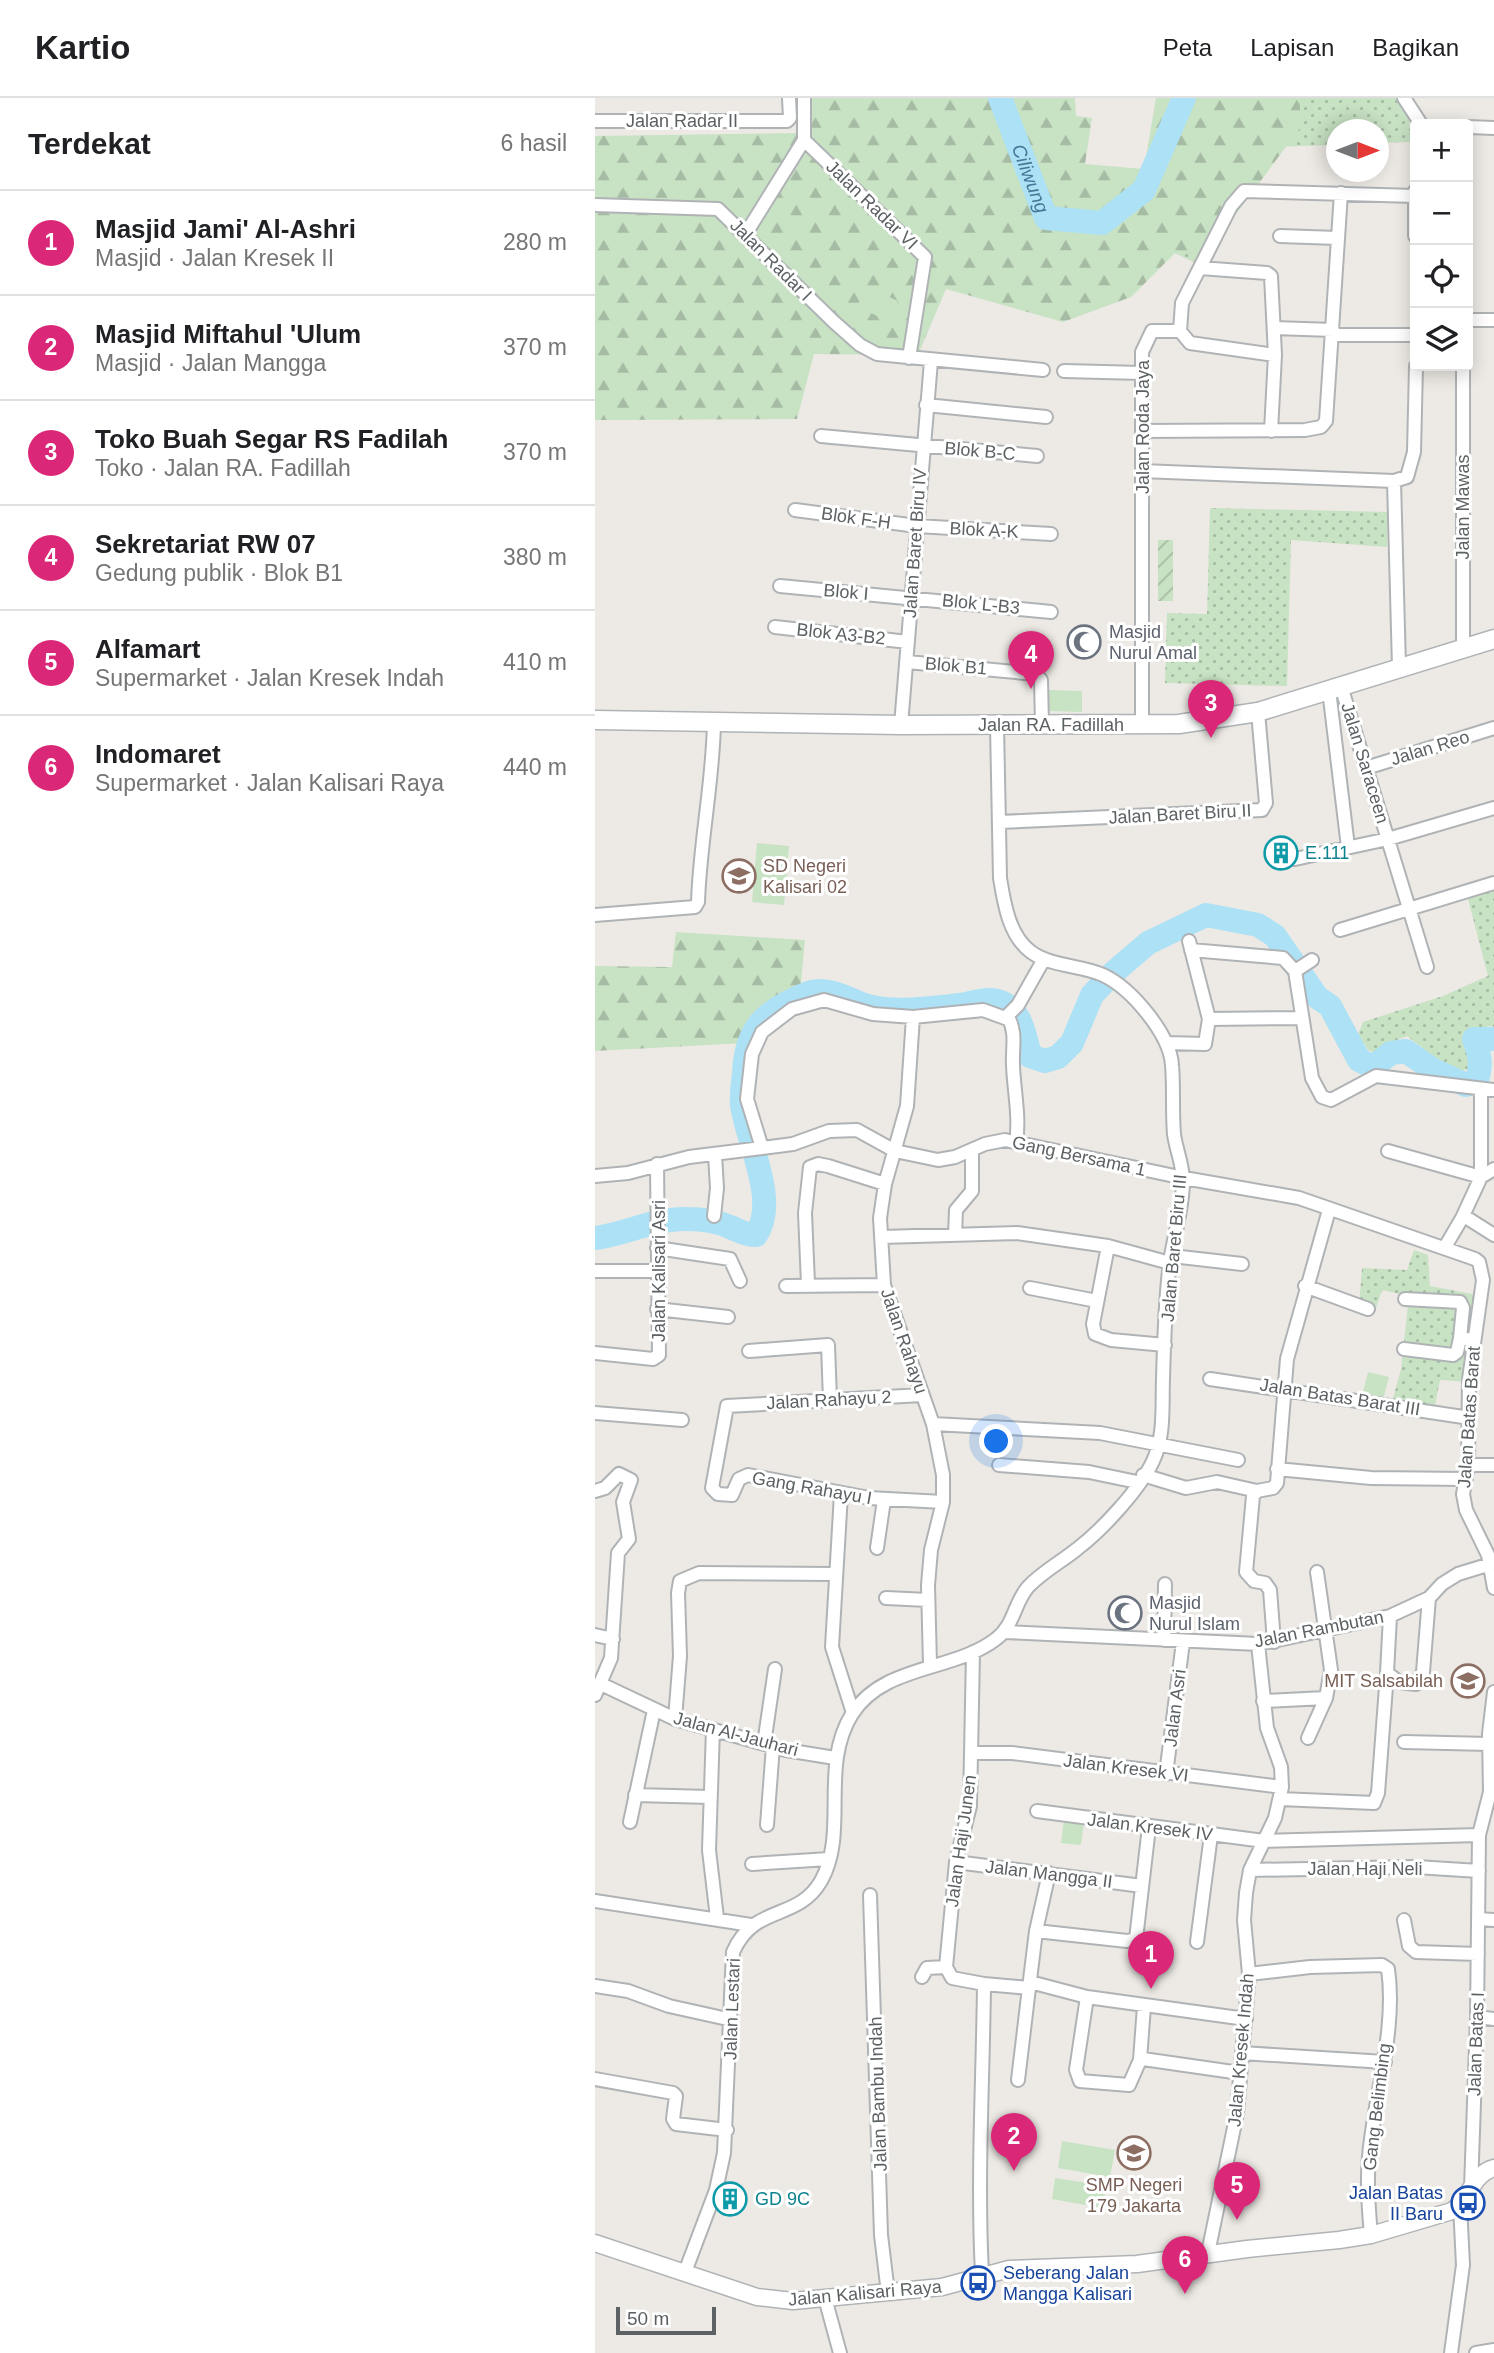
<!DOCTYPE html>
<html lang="id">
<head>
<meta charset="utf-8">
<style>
  :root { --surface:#fff; --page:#f6f6f6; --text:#202124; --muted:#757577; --line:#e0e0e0; --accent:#db2777 }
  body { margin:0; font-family:Helvetica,sans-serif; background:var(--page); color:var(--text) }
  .controls { position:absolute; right:21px; top:21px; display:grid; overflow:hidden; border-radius:7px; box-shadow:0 4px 18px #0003 }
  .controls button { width:63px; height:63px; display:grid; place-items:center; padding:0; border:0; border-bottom:2px solid var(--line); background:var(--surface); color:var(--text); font:35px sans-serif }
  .compass { position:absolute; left:731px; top:21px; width:63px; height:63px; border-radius:50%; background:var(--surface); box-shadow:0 4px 18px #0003; rotate:90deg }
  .scale { position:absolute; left:21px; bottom:18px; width:100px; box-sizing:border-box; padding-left:7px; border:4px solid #5c6163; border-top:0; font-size:19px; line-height:24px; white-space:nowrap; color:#5c6163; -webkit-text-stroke:5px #fff; paint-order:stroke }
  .you { position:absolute; left:402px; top:1344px; width:24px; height:24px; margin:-18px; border:5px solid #fff; border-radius:50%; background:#1a73e8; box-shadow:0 0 0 10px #1a73e833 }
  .badge { display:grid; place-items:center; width:46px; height:46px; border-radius:50%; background:var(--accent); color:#fff; font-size:23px; font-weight:700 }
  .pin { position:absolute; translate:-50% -58px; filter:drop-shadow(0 2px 4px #0008) }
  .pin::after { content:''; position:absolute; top:37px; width:24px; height:21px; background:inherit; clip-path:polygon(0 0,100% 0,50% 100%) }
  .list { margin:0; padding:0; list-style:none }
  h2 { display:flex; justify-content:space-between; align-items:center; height:91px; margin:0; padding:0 28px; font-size:30px }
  h2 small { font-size:23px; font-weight:400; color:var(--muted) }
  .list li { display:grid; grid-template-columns:46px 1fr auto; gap:21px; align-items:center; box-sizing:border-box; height:105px; padding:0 28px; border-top:2px solid var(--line) }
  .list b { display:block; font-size:26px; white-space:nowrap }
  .list p { margin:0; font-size:23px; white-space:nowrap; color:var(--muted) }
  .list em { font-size:23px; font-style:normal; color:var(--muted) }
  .icon { flex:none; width:38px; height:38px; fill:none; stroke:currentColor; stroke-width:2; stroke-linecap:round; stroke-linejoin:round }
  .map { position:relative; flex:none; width:899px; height:2255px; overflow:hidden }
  header { display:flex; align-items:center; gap:42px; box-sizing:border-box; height:98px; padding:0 35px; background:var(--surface); border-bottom:2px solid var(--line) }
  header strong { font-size:33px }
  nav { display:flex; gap:38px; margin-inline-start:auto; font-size:24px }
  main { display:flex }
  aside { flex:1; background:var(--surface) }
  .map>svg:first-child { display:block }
  .grass { fill:url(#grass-dots) }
  .forest { fill:url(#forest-firs) }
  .garden { fill:url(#garden-furrows) }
  .pitch { fill:#c8e2c4 }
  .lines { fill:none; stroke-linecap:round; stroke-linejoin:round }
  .river { stroke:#ace1f6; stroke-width:24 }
  .minor-casing { stroke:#b0b3b5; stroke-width:16 }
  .tertiary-casing { stroke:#b0b3b5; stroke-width:19 }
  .secondary-casing { stroke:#afb3b6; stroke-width:21 }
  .minor { stroke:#fff; stroke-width:12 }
  .tertiary { stroke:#fff; stroke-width:16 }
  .secondary { stroke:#fff; stroke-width:18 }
  .labels { text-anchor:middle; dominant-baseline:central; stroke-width:6; stroke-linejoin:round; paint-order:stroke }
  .street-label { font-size:18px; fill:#5c6163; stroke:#fff }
  .worship-label { font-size:18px; fill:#5b616d; stroke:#fff; text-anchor:start }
  .culture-label { font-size:18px; fill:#0d838f; stroke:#fff; text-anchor:start }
  .education-label { font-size:18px; fill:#785e54; stroke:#fff; text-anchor:start }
  .transit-label { font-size:18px; fill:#164399; stroke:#fff; text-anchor:end }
  .water-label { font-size:19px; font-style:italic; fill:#447896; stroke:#fff }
</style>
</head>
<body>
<header>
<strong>Kartio</strong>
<nav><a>Peta</a><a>Lapisan</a><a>Bagikan</a></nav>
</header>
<main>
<aside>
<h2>Terdekat<small>6 hasil</small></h2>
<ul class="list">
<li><span class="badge">1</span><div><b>Masjid Jami' Al-Ashri</b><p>Masjid · Jalan Kresek II</p></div><em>280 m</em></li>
<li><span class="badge">2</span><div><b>Masjid Miftahul 'Ulum</b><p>Masjid · Jalan Mangga</p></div><em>370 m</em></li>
<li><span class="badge">3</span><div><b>Toko Buah Segar RS Fadilah</b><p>Toko · Jalan RA. Fadillah</p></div><em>370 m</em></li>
<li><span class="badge">4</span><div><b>Sekretariat RW 07</b><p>Gedung publik · Blok B1</p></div><em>380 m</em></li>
<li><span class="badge">5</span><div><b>Alfamart</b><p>Supermarket · Jalan Kresek Indah</p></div><em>410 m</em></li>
<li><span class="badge">6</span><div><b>Indomaret</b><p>Supermarket · Jalan Kalisari Raya</p></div><em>440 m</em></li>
</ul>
</aside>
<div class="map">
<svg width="899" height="2255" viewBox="0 0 899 2255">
  <defs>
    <pattern id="grass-dots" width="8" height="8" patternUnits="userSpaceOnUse" patternTransform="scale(1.75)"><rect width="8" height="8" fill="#c8e2c4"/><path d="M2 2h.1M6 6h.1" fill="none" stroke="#a6bba3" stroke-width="1.8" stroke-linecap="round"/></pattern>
    <pattern id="forest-firs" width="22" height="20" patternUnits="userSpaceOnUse" patternTransform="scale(1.75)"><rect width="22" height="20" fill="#c8e2c4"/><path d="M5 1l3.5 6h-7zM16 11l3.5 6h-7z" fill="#a6bba3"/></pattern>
    <pattern id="garden-furrows" width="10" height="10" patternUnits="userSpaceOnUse" patternTransform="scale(1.75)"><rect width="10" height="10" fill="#c8e2c4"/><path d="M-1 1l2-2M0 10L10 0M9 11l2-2" fill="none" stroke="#a6bba3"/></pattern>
  </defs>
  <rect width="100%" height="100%" fill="#edeae5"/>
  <path class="grass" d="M609 0H812L817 44 784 45 783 32H741V47L672 49 603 166 560 146Z
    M615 410 793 414 792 449 696 442 692 588 570 585 572 515 612 516Z
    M899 789V929L893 928 878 935 883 950 879 968 867 973 851 968 812 938 799 943 785 957 773 952 763 936 768 924 848 898 893 878 872 797Z
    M819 1152 833 1157 835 1188 882 1197 876 1284 845 1282 840 1307 797 1304 806 1271 814 1198 787 1192 780 1213 764 1209 767 1170 812 1172Z"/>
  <path class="forest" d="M203 0H480L481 18 497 20 490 66 549 71 561 0H705V30L612 155 582 153 536 199 468 224 351 191 323 257 219 256 202 321 0 322V38L201 35Z
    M81 834 210 842 205 895 166 920 150 945 0 953V868L77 869Z"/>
  <path class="garden" d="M563 442H578V503H563Z"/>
  <path class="pitch" d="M271 188 303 203 294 223 262 209Z
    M454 592 487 593V614L453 613Z
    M162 745 194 748 189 807 157 804Z
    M773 1274 794 1279 787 1306 766 1301Z
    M469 1721 489 1724 486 1747 466 1745Z
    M546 1842 570 1844V1853L545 1852Z
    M467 2043 520 2052 515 2079 463 2070Z
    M460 2080 511 2088 507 2110 457 2101Z"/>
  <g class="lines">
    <g class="river">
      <path id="s1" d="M405 0 451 120 507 125 549 92 589 0"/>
      <path d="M0 1140C31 1136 60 1120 92 1121 106 1121 122 1123 135 1129 145 1133 150 1137 161 1137 184 1103 152 1044 147 1007 146 997 148 986 149 975 151 929 171 912 213 895 231 888 253 901 269 907 297 916 335 910 365 907 374 906 387 901 396 902 425 904 430 936 435 958L450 963 463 959 477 945 497 897 518 875 553 845 611 817 663 827 680 838 722 899 735 908 764 962 778 969 796 955 811 953 838 972 871 987 882 982C887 966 885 957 879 941H899"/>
    </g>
    <defs>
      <path id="minor" d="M809 0 826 26
        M0 23H192L195 20 194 0
        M873 29 899 30
        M209 42 330 159 314 260
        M820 93V138
        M0 107 123 111 239 224 265 247 282 256 448 272
        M150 137 209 42V0
        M685 138 742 140
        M605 170 672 175 676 178 680 257 676 333
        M873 222H899
        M679 230 738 232
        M585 233 595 245 680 257
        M737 237H820
        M469 273 547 275
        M331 307 451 319
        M547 333 710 332 726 329 731 323 746 95
        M226 338 442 358
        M547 373 799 383 812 379 819 354 821 268
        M799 383 804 569
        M200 412 322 428 456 436
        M185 488 456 514
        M180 529 313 544
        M868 550V268
        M312 564 441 576 446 582 447 627
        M746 588 832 869
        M734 592 753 749
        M547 626V254L557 233H585L587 205 636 108 649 93 820 98
        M306 627 336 263
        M771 670 899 630
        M404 724 667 712 671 705 663 614
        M700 761 793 741 899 710
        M0 817 100 809 103 804C105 743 118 685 119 624
        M745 832 899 785
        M594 843 614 921
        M596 852 688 860 700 873 717 980 727 999 736 1002 781 978 899 992
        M700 873 717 862
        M318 919 312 1008 290 1086 285 1120 289 1187 338 1326 348 1377V1404L336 1452 333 1487 335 1567
        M413 919C422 935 417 950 418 967 419 994 425 1018 421 1045
        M573 945 610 946 614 921 705 920
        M167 1050 198 1046 234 1033 262 1032 300 1053 343 1062 360 1059 390 1046 410 1042 589 1080 704 1100 880 1161 884 1164 888 1182 874 1281 873 1367 868 1396 871 1412 893 1457 899 1490
        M793 1053 886 1079V992
        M0 1078 33 1075 94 1059 167 1050 152 1001 157 956 167 934 197 911 229 902 278 916 318 919 388 912 410 920 423 907 449 861
        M119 1118 122 1090 120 1057
        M869 1118 899 1137
        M360 1137 361 1112 377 1093V1052
        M287 1139 422 1135 513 1148 575 1165
        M513 1148 498 1226 500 1236 516 1242 570 1247
        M850 1149 867 1120 886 1079 899 1071
        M62 1150 135 1161 145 1183
        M577 1158 647 1166
        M0 1173H63
        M213 1186 210 1115 215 1069 223 1066 233 1068 290 1086
        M191 1188 289 1187
        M710 1188 773 1211
        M435 1190 502 1203
        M810 1201 865 1204 868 1210 865 1240
        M62 1211 133 1219
        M809 1251 858 1257 862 1254 865 1240 872 1241
        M154 1253 233 1247 235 1302
        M0 1255 58 1261 64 1257 62 1066
        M615 1281 875 1320
        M327 1297 132 1308 117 1390 123 1396 137 1397 144 1381 153 1377 274 1400 348 1404
        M0 1315 87 1322
        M338 1326 505 1335 643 1362
        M404 1367 494 1374 542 1384
        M873 1367H899
        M682 1371 776 1380 871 1381
        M548 1377 591 1390 622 1384 662 1393
        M0 1393 10 1390 24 1376 36 1382 28 1404 34 1441 23 1455 16 1560 0 1597
        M246 1396 237 1549 258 1615
        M282 1450 289 1402
        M291 1500 333 1502
        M795 1518 792 1575 804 1584 821 1586 828 1574 834 1500
        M410 1534 663 1546 795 1518 834 1500 847 1486 863 1476 899 1465
        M0 1537 18 1541
        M569 1542 570 1486
        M679 1544 675 1492 670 1485 659 1483 651 1474 658 1398 662 1393 678 1390 682 1385 692 1261 734 1112
        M378 1554 375 1708 361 1764 351 1869 357 1880 389 1886C388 1983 382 2079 387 2176
        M6 1586 80 1621 191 1652 240 1660
        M668 1603 731 1600
        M80 1621 85 1558 83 1495 85 1483 104 1475 240 1476
        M118 1631 114 1752 122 1820
        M713 1640 731 1600 736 1572 722 1474
        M809 1644 894 1646
        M169 1646 180 1571
        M376 1655H417L687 1689
        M571 1676 588 1544
        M40 1697 115 1699
        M685 1701 779 1705 783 1695 792 1575
        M442 1713 669 1743 884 1737
        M35 1724 59 1612
        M172 1727 178 1648
        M361 1764 547 1788
        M157 1766 234 1761
        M655 1772 821 1769 884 1773
        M275 1797 286 2137 293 2195
        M0 1803 156 1827
        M883 1821 899 1822
        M809 1822 814 1848 821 1854 883 1856
        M441 1833 532 1843 541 1841 554 1729
        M602 1844 616 1737
        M654 1876 715 1869 787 1867 793 1871C801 1926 783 1987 776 2041 771 2074 773 2105 776 2137
        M327 1879 332 1870 351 1869
        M435 1884 492 1899 651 1921
        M389 1886 434 1890 441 1833 454 1775
        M0 1888 33 1893 74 1908 137 1922
        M492 1899 481 1972 485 1983 534 1987 545 1962 548 1961 645 1975
        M882 1919 899 1921
        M647 1955 790 1964
        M545 1962 549 1908
        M0 1981 78 1995 81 1998 78 2021 81 2026 132 2032
        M423 1982 434 1890
        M876 2090 882 1919 884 1737 895 1694 894 1636 899 1594
        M613 2155 642 2015 654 1876 649 1822 651 1795 655 1772 680 1720 687 1689 686 1669 672 1630 663 1546
        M90 2174 121 2092 129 2055 138 1854C160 1805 202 1824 226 1783 254 1734 224 1669 257 1616 289 1566 358 1574 401 1541 419 1528 419 1505 433 1489 447 1474 466 1464 482 1451 507 1432 545 1391 558 1363 570 1338 567 1307 568 1281 569 1243 570 1202 575 1164 579 1137 588 1110 588 1083 588 1066 581 1052 579 1036 577 1013 579 990 577 967 575 936 536 890 508 877 486 867 457 869 436 854 414 838 409 805 405 780L402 627
        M230 2200 245 2255
        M856 2255 868 2167 865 2107
        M881 2255 899 2252"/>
      <path id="tertiary" d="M0 2145 162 2199 198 2203 347 2189 414 2171 542 2166 652 2151 744 2142 776 2137 857 2113C875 2101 877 2076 899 2070"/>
      <path id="secondary" d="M0 622 306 627 584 626 663 614 899 541"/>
    </defs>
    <use href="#minor" class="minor-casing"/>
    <use href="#tertiary" class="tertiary-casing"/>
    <use href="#secondary" class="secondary-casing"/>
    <use href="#minor" class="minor"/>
    <use href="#tertiary" class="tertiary"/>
    <use href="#secondary" class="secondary"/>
  </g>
  <defs>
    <symbol id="mosque-ring" viewBox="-11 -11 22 22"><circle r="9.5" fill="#fff" stroke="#6b7280" stroke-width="1.5"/><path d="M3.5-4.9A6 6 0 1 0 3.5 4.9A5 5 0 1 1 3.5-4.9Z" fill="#6b7280"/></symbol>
    <symbol id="building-ring" viewBox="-11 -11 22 22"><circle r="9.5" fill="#fff" stroke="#0f9aa8" stroke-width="1.5"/><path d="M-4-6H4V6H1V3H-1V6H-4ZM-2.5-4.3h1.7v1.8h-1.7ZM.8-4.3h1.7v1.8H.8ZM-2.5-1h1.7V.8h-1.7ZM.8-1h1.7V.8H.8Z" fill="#0f9aa8"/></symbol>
    <symbol id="school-ring" viewBox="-11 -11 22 22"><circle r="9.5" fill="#fff" stroke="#8d6e63" stroke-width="1.5"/><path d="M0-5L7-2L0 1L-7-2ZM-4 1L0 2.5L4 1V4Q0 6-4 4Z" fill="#8d6e63"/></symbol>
    <symbol id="bus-ring" viewBox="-11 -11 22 22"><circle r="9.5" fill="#fff" stroke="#1a4fb4" stroke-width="1.5"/><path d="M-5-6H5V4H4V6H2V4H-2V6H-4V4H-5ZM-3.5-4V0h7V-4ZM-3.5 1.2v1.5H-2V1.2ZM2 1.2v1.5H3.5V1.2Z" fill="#1a4fb4"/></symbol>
  </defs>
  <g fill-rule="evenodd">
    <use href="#mosque-ring" x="470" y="525" width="38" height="38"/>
    <use href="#building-ring" x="667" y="736" width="38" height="38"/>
    <use href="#school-ring" x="125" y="759" width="38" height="38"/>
    <use href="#mosque-ring" x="511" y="1496" width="38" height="38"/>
    <use href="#school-ring" x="854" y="1564" width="38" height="38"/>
    <use href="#school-ring" x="520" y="2036" width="38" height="38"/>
    <use href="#building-ring" x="116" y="2082" width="38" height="38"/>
    <use href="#bus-ring" x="854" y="2086" width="38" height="38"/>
    <use href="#bus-ring" x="364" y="2166" width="38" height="38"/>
  </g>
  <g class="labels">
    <g class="street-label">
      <text x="87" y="23">Jalan Radar II</text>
      <text transform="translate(277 107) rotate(44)">Jalan Radar VI</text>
      <text transform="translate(176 162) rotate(45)">Jalan Radar I</text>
      <text transform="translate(548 329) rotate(-90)">Jalan Roda Jaya</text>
      <text transform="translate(385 353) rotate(5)">Blok B-C</text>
      <text transform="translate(868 409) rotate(-90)">Jalan Mawas</text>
      <text transform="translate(261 420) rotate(8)">Blok F-H</text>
      <text transform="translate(389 432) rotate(3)">Blok A-K</text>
      <text transform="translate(320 445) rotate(-86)">Jalan Baret Biru IV</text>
      <text transform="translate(251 494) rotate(5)">Blok I</text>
      <text transform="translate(386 506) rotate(6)">Blok L-B3</text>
      <text transform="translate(246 536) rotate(6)">Blok A3-B2</text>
      <text transform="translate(361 568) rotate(5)">Blok B1</text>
      <text x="456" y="627">Jalan RA. Fadillah</text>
      <text transform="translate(835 650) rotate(-17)">Jalan Reo</text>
      <text transform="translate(770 665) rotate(73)">Jalan Saraceen</text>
      <text transform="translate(585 716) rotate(-3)">Jalan Baret Biru II</text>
      <text transform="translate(484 1058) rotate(12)">Gang Bersama 1</text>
      <text transform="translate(579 1150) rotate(-85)">Jalan Baret Biru III</text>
      <text transform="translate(64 1173) rotate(-90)">Jalan Kalisari Asri</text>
      <text transform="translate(309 1243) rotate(71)">Jalan Rahayu</text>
      <text transform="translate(745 1299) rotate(9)">Jalan Batas Barat III</text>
      <text transform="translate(234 1302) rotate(-3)">Jalan Rahayu 2</text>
      <text transform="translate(874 1319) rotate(-86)">Jalan Batas Barat</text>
      <text transform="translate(217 1390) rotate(10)">Gang Rahayu I</text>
      <text transform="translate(724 1531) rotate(-11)">Jalan Rambutan</text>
      <text transform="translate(580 1610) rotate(-83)">Jalan Asri</text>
      <text transform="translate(141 1636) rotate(15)">Jalan Al-Jauhari</text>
      <text transform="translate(531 1670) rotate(7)">Jalan Kresek VI</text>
      <text transform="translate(555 1729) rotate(7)">Jalan Kresek IV</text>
      <text transform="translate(366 1743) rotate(-82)">Jalan Haji Junen</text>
      <text x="770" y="1771">Jalan Haji Neli</text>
      <text transform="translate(454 1776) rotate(7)">Jalan Mangga II</text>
      <text transform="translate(137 1911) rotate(-88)">Jalan Lestari</text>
      <text transform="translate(881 1946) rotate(-88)">Jalan Batas I</text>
      <text transform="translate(646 1952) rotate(-85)">Jalan Kresek Indah</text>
      <text transform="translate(283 1996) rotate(-92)">Jalan Bambu Indah</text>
      <text transform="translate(782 2009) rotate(-83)">Gang Belimbing</text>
      <text transform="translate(270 2195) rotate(-5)">Jalan Kalisari Raya</text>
    </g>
    <g class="worship-label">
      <text x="514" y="534">Masjid<tspan x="514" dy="21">Nurul Amal</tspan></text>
      <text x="554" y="1505">Masjid<tspan x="554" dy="21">Nurul Islam</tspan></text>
    </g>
    <g class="culture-label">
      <text x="710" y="755">E.111</text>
      <text x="160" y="2101">GD 9C</text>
    </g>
    <g class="education-label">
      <text x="168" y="768">SD Negeri<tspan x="168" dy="21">Kalisari 02</tspan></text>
      <text x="848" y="1583" text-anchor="end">MIT Salsabilah</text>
      <text x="539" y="2087" text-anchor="middle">SMP Negeri<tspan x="539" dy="21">179 Jakarta</tspan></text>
    </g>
    <g class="transit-label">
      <text x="848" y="2095">Jalan Batas<tspan x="848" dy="21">II Baru</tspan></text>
      <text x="408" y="2175" text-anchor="start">Seberang Jalan<tspan x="408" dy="21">Mangga Kalisari</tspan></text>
    </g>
    <g class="water-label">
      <text stroke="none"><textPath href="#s1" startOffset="86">Ciliwung</textPath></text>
    </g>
  </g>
</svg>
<div class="controls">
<button>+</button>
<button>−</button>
<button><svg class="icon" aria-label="locate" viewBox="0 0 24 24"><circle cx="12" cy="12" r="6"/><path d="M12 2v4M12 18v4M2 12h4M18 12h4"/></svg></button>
<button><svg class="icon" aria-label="layers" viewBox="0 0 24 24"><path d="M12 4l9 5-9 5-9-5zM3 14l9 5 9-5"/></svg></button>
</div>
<svg class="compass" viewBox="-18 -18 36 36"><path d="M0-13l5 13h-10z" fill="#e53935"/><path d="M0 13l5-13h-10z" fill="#757577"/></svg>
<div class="scale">50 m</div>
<div class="you"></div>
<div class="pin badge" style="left:556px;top:1891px">1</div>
<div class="pin badge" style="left:419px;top:2073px">2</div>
<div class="pin badge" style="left:616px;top:640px">3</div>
<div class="pin badge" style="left:436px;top:591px">4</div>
<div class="pin badge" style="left:642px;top:2122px">5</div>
<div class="pin badge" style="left:590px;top:2196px">6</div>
</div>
</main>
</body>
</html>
